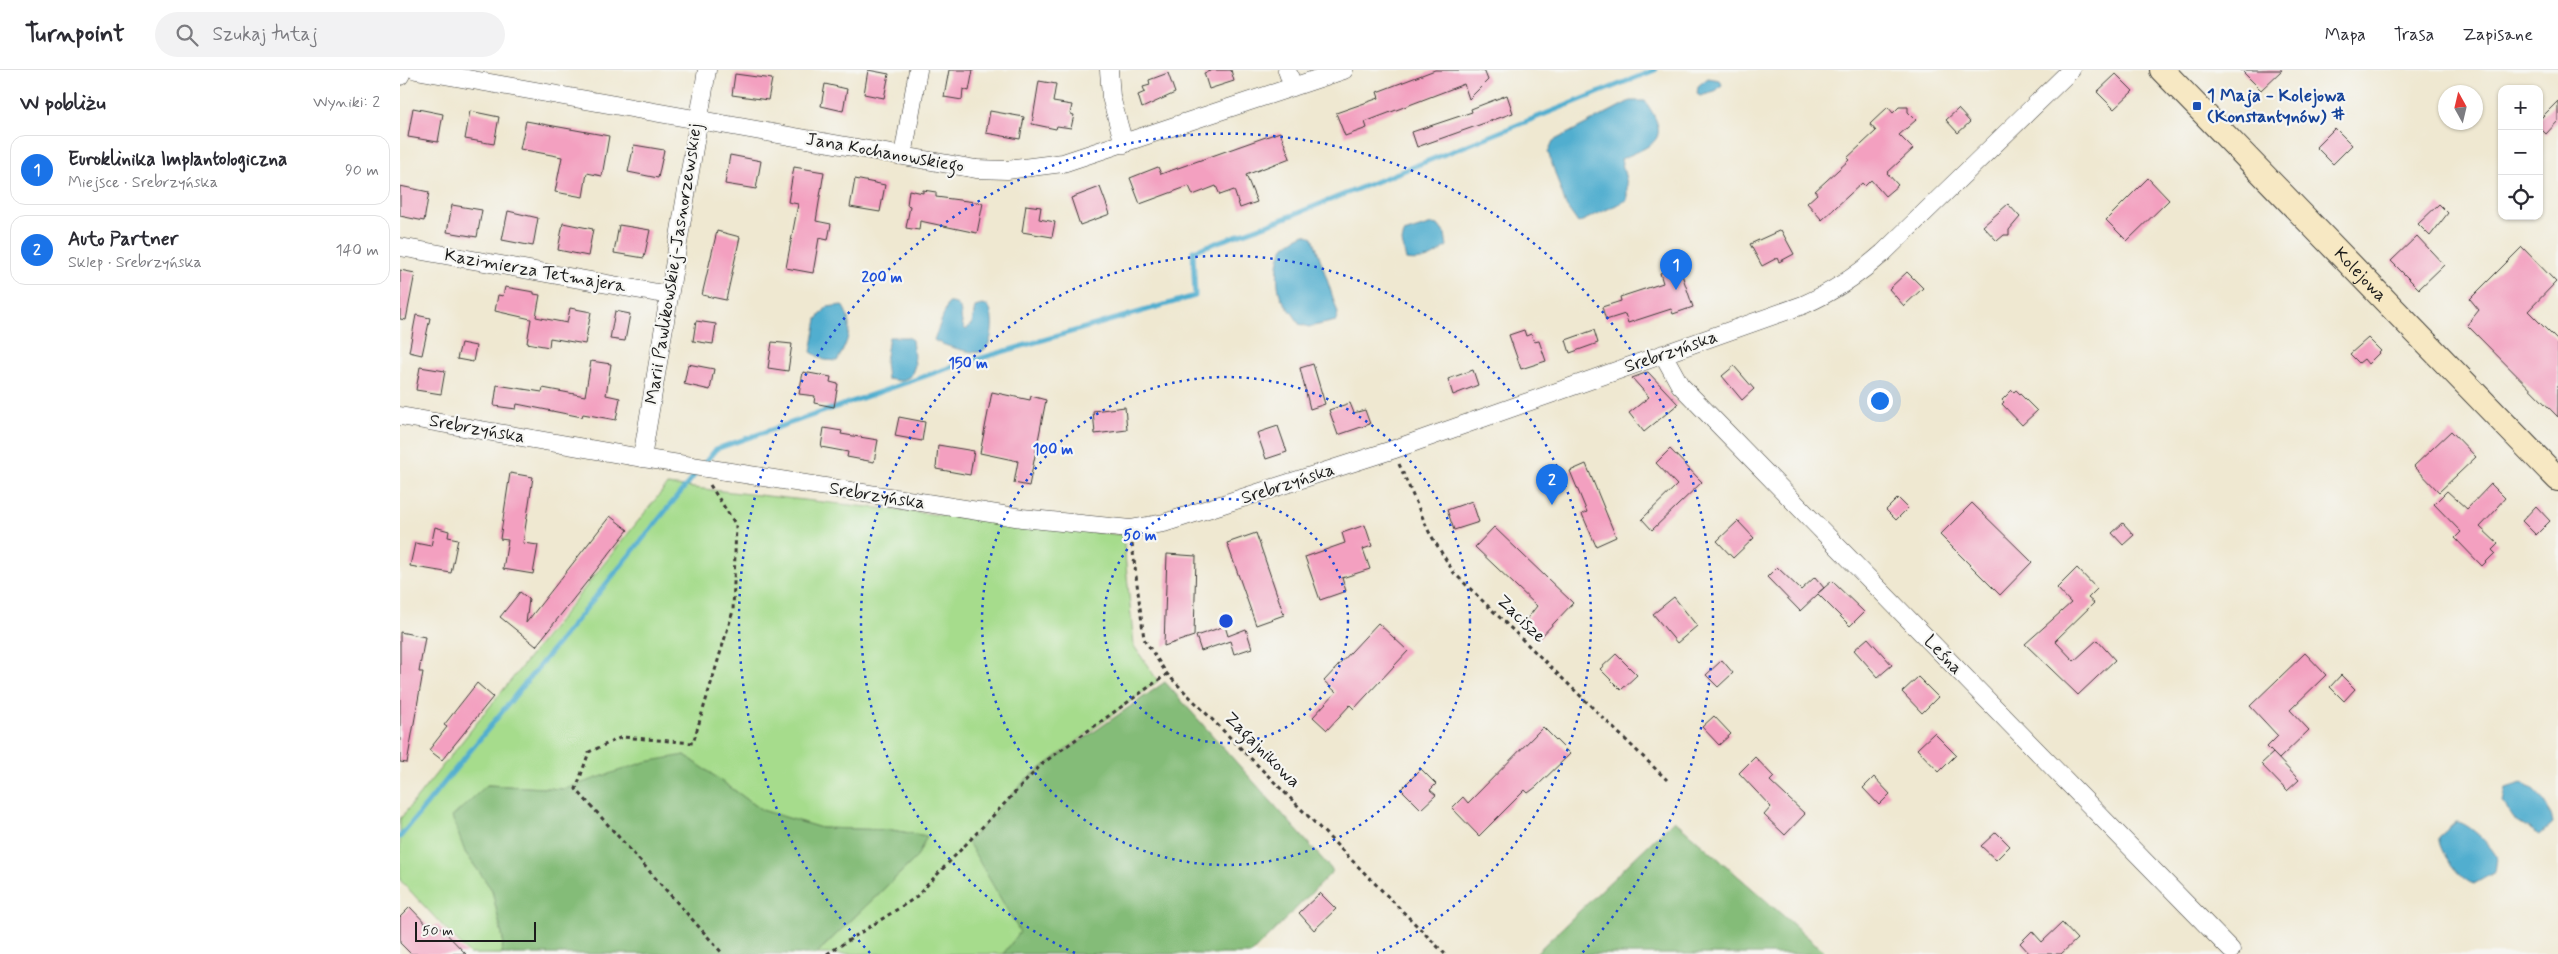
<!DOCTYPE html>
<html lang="pl">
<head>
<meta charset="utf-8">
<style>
  :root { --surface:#fff; --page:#f2f2f3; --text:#2b2b33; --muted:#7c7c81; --line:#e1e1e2; --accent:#1a73e8 }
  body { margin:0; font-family:Mynerve,sans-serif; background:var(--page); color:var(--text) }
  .controls { position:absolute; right:15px; top:15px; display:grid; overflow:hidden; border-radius:10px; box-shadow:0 1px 4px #0004 }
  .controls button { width:45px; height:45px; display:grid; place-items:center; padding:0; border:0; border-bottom:1px solid var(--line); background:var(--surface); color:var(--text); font:25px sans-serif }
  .compass { position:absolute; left:2038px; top:15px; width:45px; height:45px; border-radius:50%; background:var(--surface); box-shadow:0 1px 4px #0004; rotate:352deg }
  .scale { position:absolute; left:15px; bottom:12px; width:121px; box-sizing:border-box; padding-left:5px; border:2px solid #1c1c1c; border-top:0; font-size:14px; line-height:18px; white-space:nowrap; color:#1c1c1c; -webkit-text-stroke:4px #f6f6f2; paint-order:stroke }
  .you { position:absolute; left:1479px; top:330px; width:18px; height:18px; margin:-12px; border:4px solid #fff; border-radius:50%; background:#1a73e8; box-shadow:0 0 0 8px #1a73e833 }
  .badge { display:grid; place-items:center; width:32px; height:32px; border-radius:50%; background:var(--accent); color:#fff; font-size:16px; font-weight:700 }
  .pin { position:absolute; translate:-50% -41px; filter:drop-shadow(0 1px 2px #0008) }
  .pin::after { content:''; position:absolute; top:26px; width:18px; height:15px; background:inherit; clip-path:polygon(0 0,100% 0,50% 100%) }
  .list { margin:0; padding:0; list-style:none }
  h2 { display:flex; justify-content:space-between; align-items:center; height:65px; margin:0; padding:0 20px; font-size:21px }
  h2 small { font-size:16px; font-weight:400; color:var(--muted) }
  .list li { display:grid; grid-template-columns:32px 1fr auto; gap:15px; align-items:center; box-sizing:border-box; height:70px; margin:0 10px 10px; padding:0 10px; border:1px solid var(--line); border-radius:15px }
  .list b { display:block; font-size:19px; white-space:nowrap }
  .list p { margin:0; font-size:16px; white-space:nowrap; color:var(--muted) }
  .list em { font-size:16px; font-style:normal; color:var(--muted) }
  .icon { flex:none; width:28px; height:28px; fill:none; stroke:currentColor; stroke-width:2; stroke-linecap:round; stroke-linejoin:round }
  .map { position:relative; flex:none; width:2158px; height:884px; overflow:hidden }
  header { display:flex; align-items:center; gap:30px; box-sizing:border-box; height:70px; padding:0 25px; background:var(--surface); border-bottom:1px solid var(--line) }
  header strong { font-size:24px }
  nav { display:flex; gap:28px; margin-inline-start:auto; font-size:18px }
  .search { width:350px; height:45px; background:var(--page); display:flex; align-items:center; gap:12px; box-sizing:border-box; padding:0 18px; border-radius:28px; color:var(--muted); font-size:19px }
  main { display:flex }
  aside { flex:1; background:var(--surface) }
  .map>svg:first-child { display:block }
  .green { fill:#a6dc8c; stroke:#617c54 }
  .forest { fill:#84bc78; stroke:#506c4a }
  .water { fill:#51aecf; stroke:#366576 }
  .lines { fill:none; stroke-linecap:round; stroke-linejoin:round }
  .stream { stroke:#51aecf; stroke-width:5 }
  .building { fill:#f3a0c0 }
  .street-casing { stroke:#3c3b37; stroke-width:19 }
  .secondary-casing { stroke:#3c3b37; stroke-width:26 }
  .path { stroke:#3c3b37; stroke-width:3; stroke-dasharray:4 4; stroke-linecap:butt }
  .street { stroke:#fff; stroke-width:18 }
  .secondary { stroke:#f7e8c3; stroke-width:24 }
  .ring { fill:none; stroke:#1d4ed8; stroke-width:2.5; stroke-dasharray:2.5 5 }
  .transit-dot { fill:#1a4fb4; stroke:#f6f6f2; stroke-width:2 }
  .labels { text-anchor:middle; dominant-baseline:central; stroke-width:4.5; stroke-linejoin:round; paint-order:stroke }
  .transit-label { font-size:18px; font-weight:bold; fill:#164399; stroke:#f6f6f2; text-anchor:start }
  .street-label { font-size:18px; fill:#1c1c1c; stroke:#f6f6f2 }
  .centre { fill:#1d4ed8; stroke:#f6f6f2; stroke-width:2.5 }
  .ring-label { font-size:15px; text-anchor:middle; font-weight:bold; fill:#1d4ed8; stroke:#f6f6f2; stroke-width:4.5; stroke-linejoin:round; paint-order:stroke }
</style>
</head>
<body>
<header>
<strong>Turnpoint</strong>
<div class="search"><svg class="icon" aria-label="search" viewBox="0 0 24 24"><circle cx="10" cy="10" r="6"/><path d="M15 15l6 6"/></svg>Szukaj tutaj</div>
<nav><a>Mapa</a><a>Trasa</a><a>Zapisane</a></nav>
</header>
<main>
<aside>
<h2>W pobliżu<small>Wyniki: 2</small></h2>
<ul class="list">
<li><span class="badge">1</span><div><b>Euroklinika Implantologiczna</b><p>Miejsce · Srebrzyńska</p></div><em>90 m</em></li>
<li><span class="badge">2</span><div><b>Auto Partner</b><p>Sklep · Srebrzyńska</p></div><em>140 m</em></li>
</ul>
</aside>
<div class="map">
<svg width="2158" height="884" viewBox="0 0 2158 884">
  <rect width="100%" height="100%" fill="#f6f6f2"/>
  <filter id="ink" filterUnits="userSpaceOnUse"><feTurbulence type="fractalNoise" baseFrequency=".02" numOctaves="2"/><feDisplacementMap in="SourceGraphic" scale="10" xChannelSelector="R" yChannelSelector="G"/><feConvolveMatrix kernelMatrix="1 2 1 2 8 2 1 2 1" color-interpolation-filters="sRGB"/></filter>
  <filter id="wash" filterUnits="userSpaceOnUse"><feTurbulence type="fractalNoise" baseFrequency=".0096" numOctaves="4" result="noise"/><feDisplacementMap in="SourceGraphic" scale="20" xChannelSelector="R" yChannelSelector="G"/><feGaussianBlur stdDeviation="1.12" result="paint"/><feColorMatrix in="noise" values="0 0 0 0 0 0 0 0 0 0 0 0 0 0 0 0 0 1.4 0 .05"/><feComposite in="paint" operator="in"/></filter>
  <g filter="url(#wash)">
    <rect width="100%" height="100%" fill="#efe8d1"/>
    <path class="green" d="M267 415 723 465 734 576 758 611 625 710 620 863 603 884H416L517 787 526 766 492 760 421 758 362 740 285 685 164 719 87 715 65 782 92 820 103 869 102 884H69L0 810V749Z"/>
    <path class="forest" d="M765 612 933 801 851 884H603L620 862 568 772 625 710Z
      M285 685 362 740 421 758 492 760 527 766 517 787 416 884H102L103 869 92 820 65 782 52 747 87 715 164 719 245 692Z
      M1274 750 1427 884H1135Z"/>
    <path class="water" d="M1308 8 1320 10 1322 15 1315 22 1300 26 1297 24 1298 16Z
      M1230 31H1245C1272 70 1255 74 1221 89L1227 114V130L1178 153 1166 136 1148 82 1153 71Z
      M1032 154 1038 155 1045 164 1047 176C1035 186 1023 193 1006 190L1002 172 1004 163Z
      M905 164 913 167 938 243 936 251 909 257 899 254C895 244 884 235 880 225 876 213 876 186 885 176 891 171 898 167 905 164Z
      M548 233C568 232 556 250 566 260L572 253 575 237 582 235 588 236C595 245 594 279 580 282 572 284 541 275 534 270Z
      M442 235C455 254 448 273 437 291L424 290 411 282 417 249 427 237Z
      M489 267H508L512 270 515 295 511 306 501 311 487 309 485 292Z
      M2122 713C2137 717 2151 739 2153 753L2140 765 2114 749 2103 732 2106 718Z
      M2056 752C2067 751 2093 777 2097 788L2095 802 2074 814C2061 811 2037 780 2039 767Z"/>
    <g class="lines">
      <path class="stream" d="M303 395 316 379 557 295 795 226 793 181 880 150 1255 0
        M0 767 298 401"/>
    </g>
    <g id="blocks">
      <path class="building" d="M468 0 489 4 484 28 464 24Z
        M549 0H573L569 21 563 19 562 30 544 27Z
        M813 0H831L834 11 809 19 804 3Z
        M1035 0H1084L1088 10 1069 29 1064 14 965 52 967 58 945 66 936 43 979 28 977 22Z
        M1841 0H1882L1861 20Z
        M768 3 775 23 742 38 738 25 745 22 743 17 750 15 749 10Z
        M335 4 372 9 368 30 332 25Z
        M1716 4 1733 21 1714 39 1697 22Z
        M639 11 656 14 653 32 672 35 670 44 674 45 671 58 657 56 656 59 632 54Z
        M425 14 447 19 443 41 421 36Z
        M1107 25 1113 43 1017 77 1012 62 1072 42 1071 39Z
        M2158 31V51L2146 64 2139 57V50Z
        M1488 37 1493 43 1499 37H1508V42L1516 50 1499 65 1513 79 1487 103 1498 115 1485 126 1471 110 1465 116 1462 113 1422 150 1407 133 1417 124 1415 121 1449 90 1447 88 1476 61 1470 54Z
        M13 38 43 44 38 72 8 67Z
        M1558 39 1570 52 1558 63 1546 50Z
        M70 41 99 47 94 74 65 69Z
        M590 41 624 47 620 69 586 63Z
        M126 51 209 66 202 106 187 103 183 127 155 122 162 87 120 79Z
        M1935 58 1952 75 1933 94 1916 77Z
        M880 62 890 88 846 105 857 132 840 138 834 120 820 125 816 116 793 125 789 116 740 134 730 108 758 97 761 104Z
        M234 75 264 80 258 108 228 102Z
        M330 85 361 91 356 119 325 114Z
        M394 97 424 102 416 151 431 154 428 170 419 168 413 203 386 198 398 134 388 132Z
        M1748 108 1769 130 1727 171 1706 150Z
        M455 109 485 115 480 142 450 137Z
        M0 116 29 122 24 151 0 146Z
        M700 117 710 144 680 155 671 128Z
        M509 120 523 123V120L536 122V127L583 133 577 163 520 151 519 160 506 158 510 136 507 135Z
        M1608 134 1620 147 1609 160V165H1604L1597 171 1583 156Z
        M2039 134 2048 143 2030 166 2018 154Z
        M52 135 82 140 77 167 47 162Z
        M626 135 641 137 639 149 655 152 652 167 622 162Z
        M108 141 138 148 133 176 102 170Z
        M163 153 193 159 188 186 158 180Z
        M219 155 250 160 244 188 214 183Z
        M1381 160 1394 184 1379 192 1377 188 1362 196 1350 174Z
        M317 161 340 167 326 230 302 225Z
        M2017 166 2044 195 2019 219 1991 191Z
        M2122 177 2156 212 2128 241 2158 271V347L2067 255 2079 240 2070 229Z
        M1279 196 1293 237 1273 244 1271 239 1228 253 1225 244 1206 250 1202 237 1221 231 1220 227 1263 213 1260 203Z
        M0 200 15 203 6 250 0 249Z
        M1507 202 1523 218 1504 236 1489 219Z
        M105 217 134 222V224L140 225 136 247 167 253 170 238 191 242 185 274 150 268 149 277 127 273 131 249 95 241 98 225 103 226Z
        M215 241 230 244 225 271 210 269Z
        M16 245 30 248 22 285 9 282Z
        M296 251 316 254 313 274 293 271Z
        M1124 260 1126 266 1131 264 1134 272 1139 271 1146 291 1121 299 1109 265Z
        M1194 260 1198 273 1170 283 1166 270Z
        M1968 268 1981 281 1968 294 1964 289 1959 293 1950 284Z
        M372 272 392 274 388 301 368 298Z
        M61 273 76 276 73 292 57 289Z
        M191 291 211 294 206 325 220 328 216 350 183 344 182 347 117 334 116 339 94 336 97 315 142 322 143 318 185 326Z
        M288 294 314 299 310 320 284 314Z
        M913 294 925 334 910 339 900 298Z
        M1334 296 1354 319 1342 330 1322 306Z
        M20 297 45 301 41 324 16 320Z
        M1073 300 1078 315 1053 325 1048 309Z
        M403 302 431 307 430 312 438 314 434 337 414 333 415 326 399 324Z
        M1248 302 1278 334 1244 362 1229 343 1249 327 1232 308Z
        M1612 320 1614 322 1616 320 1637 341 1622 355 1602 334 1604 332 1602 330Z
        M592 322 630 330 631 326 646 330 629 416 614 413 618 391 580 383Z
        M950 333 954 343 965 340 970 354 938 365 929 340Z
        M725 337 727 360 695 364 693 341Z
        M499 347 525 352 522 371 495 366Z
        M878 356 887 382 866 389 857 363Z
        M424 358 442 361 441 364 478 370 474 392 447 387 448 382 421 377Z
        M2051 361 2076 387 2039 422 2014 396Z
        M538 375 574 381 570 405 536 399Z
        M1270 379 1302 412 1252 460 1242 449 1277 415 1256 393Z
        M1186 394 1216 467 1196 476 1182 444 1187 442 1170 401Z
        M110 403 133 407 123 473 138 475 133 504 103 499 108 470 100 469Z
        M2091 414 2105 428 2097 437 2098 438 2080 457 2098 474 2092 480 2095 483 2082 496 2055 468 2061 462 2034 434 2047 421 2067 439Z
        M1498 428 1508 438 1496 450 1486 440Z
        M1072 431 1079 452 1054 460 1047 440Z
        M1572 433 1632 492 1600 525 1540 465Z
        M2136 436 2150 451 2136 465 2122 451Z
        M210 446 228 460 136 576 100 547 120 522 129 529 126 553Z
        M1338 451 1354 468 1333 488 1317 471Z
        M1723 453 1734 465 1723 475 1712 463Z
        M965 455 972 476 963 479 970 499 942 508 946 521 920 530 905 487 945 473 942 463Z
        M35 457 49 461 48 467 58 469 51 503 10 496 15 473 31 476Z
        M1094 457 1173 533 1138 570 1122 555 1137 536 1075 477Z
        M856 463 884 545 856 555 827 473Z
        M767 484 796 486 794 566 764 576Z
        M1377 497 1401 520 1415 507 1424 518 1418 523 1432 511 1464 542 1450 556 1418 524 1400 541 1367 507Z
        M1677 498 1697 519 1688 528 1694 533 1655 571 1674 591 1697 570 1715 590 1678 625 1625 574 1671 533 1657 518Z
        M1274 527 1297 556 1277 573 1253 544Z
        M978 553 1008 581 954 639 950 635 927 660 913 647 936 622 924 611Z
        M825 556 828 566 846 559 852 578 834 584 830 571 801 581 796 566Z
        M0 562 25 567 19 602H23L7 693 0 692Z
        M1468 568 1492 595 1478 607 1454 580Z
        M1905 583 1926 605 1890 640 1909 660 1879 689 1867 677 1878 666 1850 636Z
        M1216 584 1237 605 1221 620 1200 599Z
        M1322 590 1333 603 1318 617 1306 605Z
        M1941 605 1955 619 1944 631 1930 617Z
        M1518 607 1538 627 1522 643 1502 622Z
        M77 613 93 627 42 690 29 680 47 657 44 655Z
        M1314 646 1331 664 1319 675 1302 657Z
        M1143 657 1170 684 1136 717 1128 723 1125 720 1079 766 1052 738 1063 727 1068 733Z
        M1534 663 1556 685 1539 702 1517 679Z
        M1873 683 1899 710 1887 721 1861 694Z
        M1355 687 1374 707 1370 711 1405 744 1385 765 1364 745 1371 737 1339 703Z
        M1021 699 1036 714 1030 720 1036 725 1021 739 1001 719Z
        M1474 707 1490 724 1479 735 1463 718Z
        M1596 762 1610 776 1596 790 1581 776Z
        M920 823 936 839 914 860 899 843Z
        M10 837 31 859 37 854 66 884H11L0 873V847Z
        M1662 853 1677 869 1661 884H1630L1620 873 1632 861 1642 872Z"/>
    </g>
  </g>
  <g filter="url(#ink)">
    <use href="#blocks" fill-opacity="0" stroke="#3c3b37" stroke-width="1"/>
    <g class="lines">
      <defs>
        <path id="street" d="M16 0 503 86 576 99 607 100 663 93 944 0
          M709 0 711 27 724 74
          M887 0 893 17
          M0 6 3 0
          M503 86 518 0
          M0 177 269 225
          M1263 284 1280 315 1831 880
          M0 346 242 388 622 448 730 459 764 453 992 380 1403 235C1433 222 1458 205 1483 183L1671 0
          M242 388 307 0"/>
        <g id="secondary">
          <path id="s1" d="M1762 0 2158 409"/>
        </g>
      </defs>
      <use href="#street" class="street-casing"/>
      <use href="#secondary" class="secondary-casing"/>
      <path class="path" d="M999 394 1029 462 1054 503 1267 710
        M310 415 336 455 333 541 293 673 222 667 189 682 176 719 323 884
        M732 474 744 569 767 604 1045 884
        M427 884 515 828 643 693 767 604"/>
      <use href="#street" class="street"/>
      <use href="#secondary" class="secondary"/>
    </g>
  </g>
  <g class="ring">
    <circle cx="826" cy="551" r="122"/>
    <circle cx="826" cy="551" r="244"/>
    <path d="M675 883A365 365 0 1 1 977 883"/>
    <path d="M470 883A487 487 0 1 1 1182 883"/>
  </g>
  <rect class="transit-dot" x="1792" y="31" width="10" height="10" rx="2.5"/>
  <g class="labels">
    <g class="transit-label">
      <text x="1807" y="26">1 Maja - Kolejowa<tspan x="1807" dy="21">(Konstantynów) #</tspan></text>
    </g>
    <g class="street-label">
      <text transform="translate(485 83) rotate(10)">Jana Kochanowskiego</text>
      <text transform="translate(274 194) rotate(-81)">Marii Pawlikowskiej-Jasnorzewskiej</text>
      <text transform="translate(135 201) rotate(10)">Kazimierza Tetmajera</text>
      <text stroke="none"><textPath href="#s1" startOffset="285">Kolejowa</textPath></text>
      <text transform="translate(1271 282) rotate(-19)">Srebrzyńska</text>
      <text transform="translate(77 359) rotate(10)">Srebrzyńska</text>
      <text transform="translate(888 414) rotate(-18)">Srebrzyńska</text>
      <text transform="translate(477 426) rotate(9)">Srebrzyńska</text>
      <text transform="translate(1121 549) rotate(44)">Zacisze</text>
      <text transform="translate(1543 585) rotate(46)">Leśna</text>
      <text transform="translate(862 680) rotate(45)">Zagajnikowa</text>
    </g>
  </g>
  <circle cx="826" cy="551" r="8" class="centre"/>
  <g class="ring-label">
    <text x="482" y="212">200 m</text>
    <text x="568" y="298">150 m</text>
    <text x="653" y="384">100 m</text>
    <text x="740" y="470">50 m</text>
  </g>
</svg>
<div class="controls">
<button>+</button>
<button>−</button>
<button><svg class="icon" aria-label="locate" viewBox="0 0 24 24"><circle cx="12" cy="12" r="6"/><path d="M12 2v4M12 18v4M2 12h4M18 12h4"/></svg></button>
</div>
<svg class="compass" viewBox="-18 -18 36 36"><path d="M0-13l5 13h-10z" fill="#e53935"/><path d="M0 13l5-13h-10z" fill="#7c7c81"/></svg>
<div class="scale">50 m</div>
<div class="you"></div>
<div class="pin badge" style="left:1276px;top:220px">1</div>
<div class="pin badge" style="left:1152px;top:435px">2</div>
</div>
</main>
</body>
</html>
